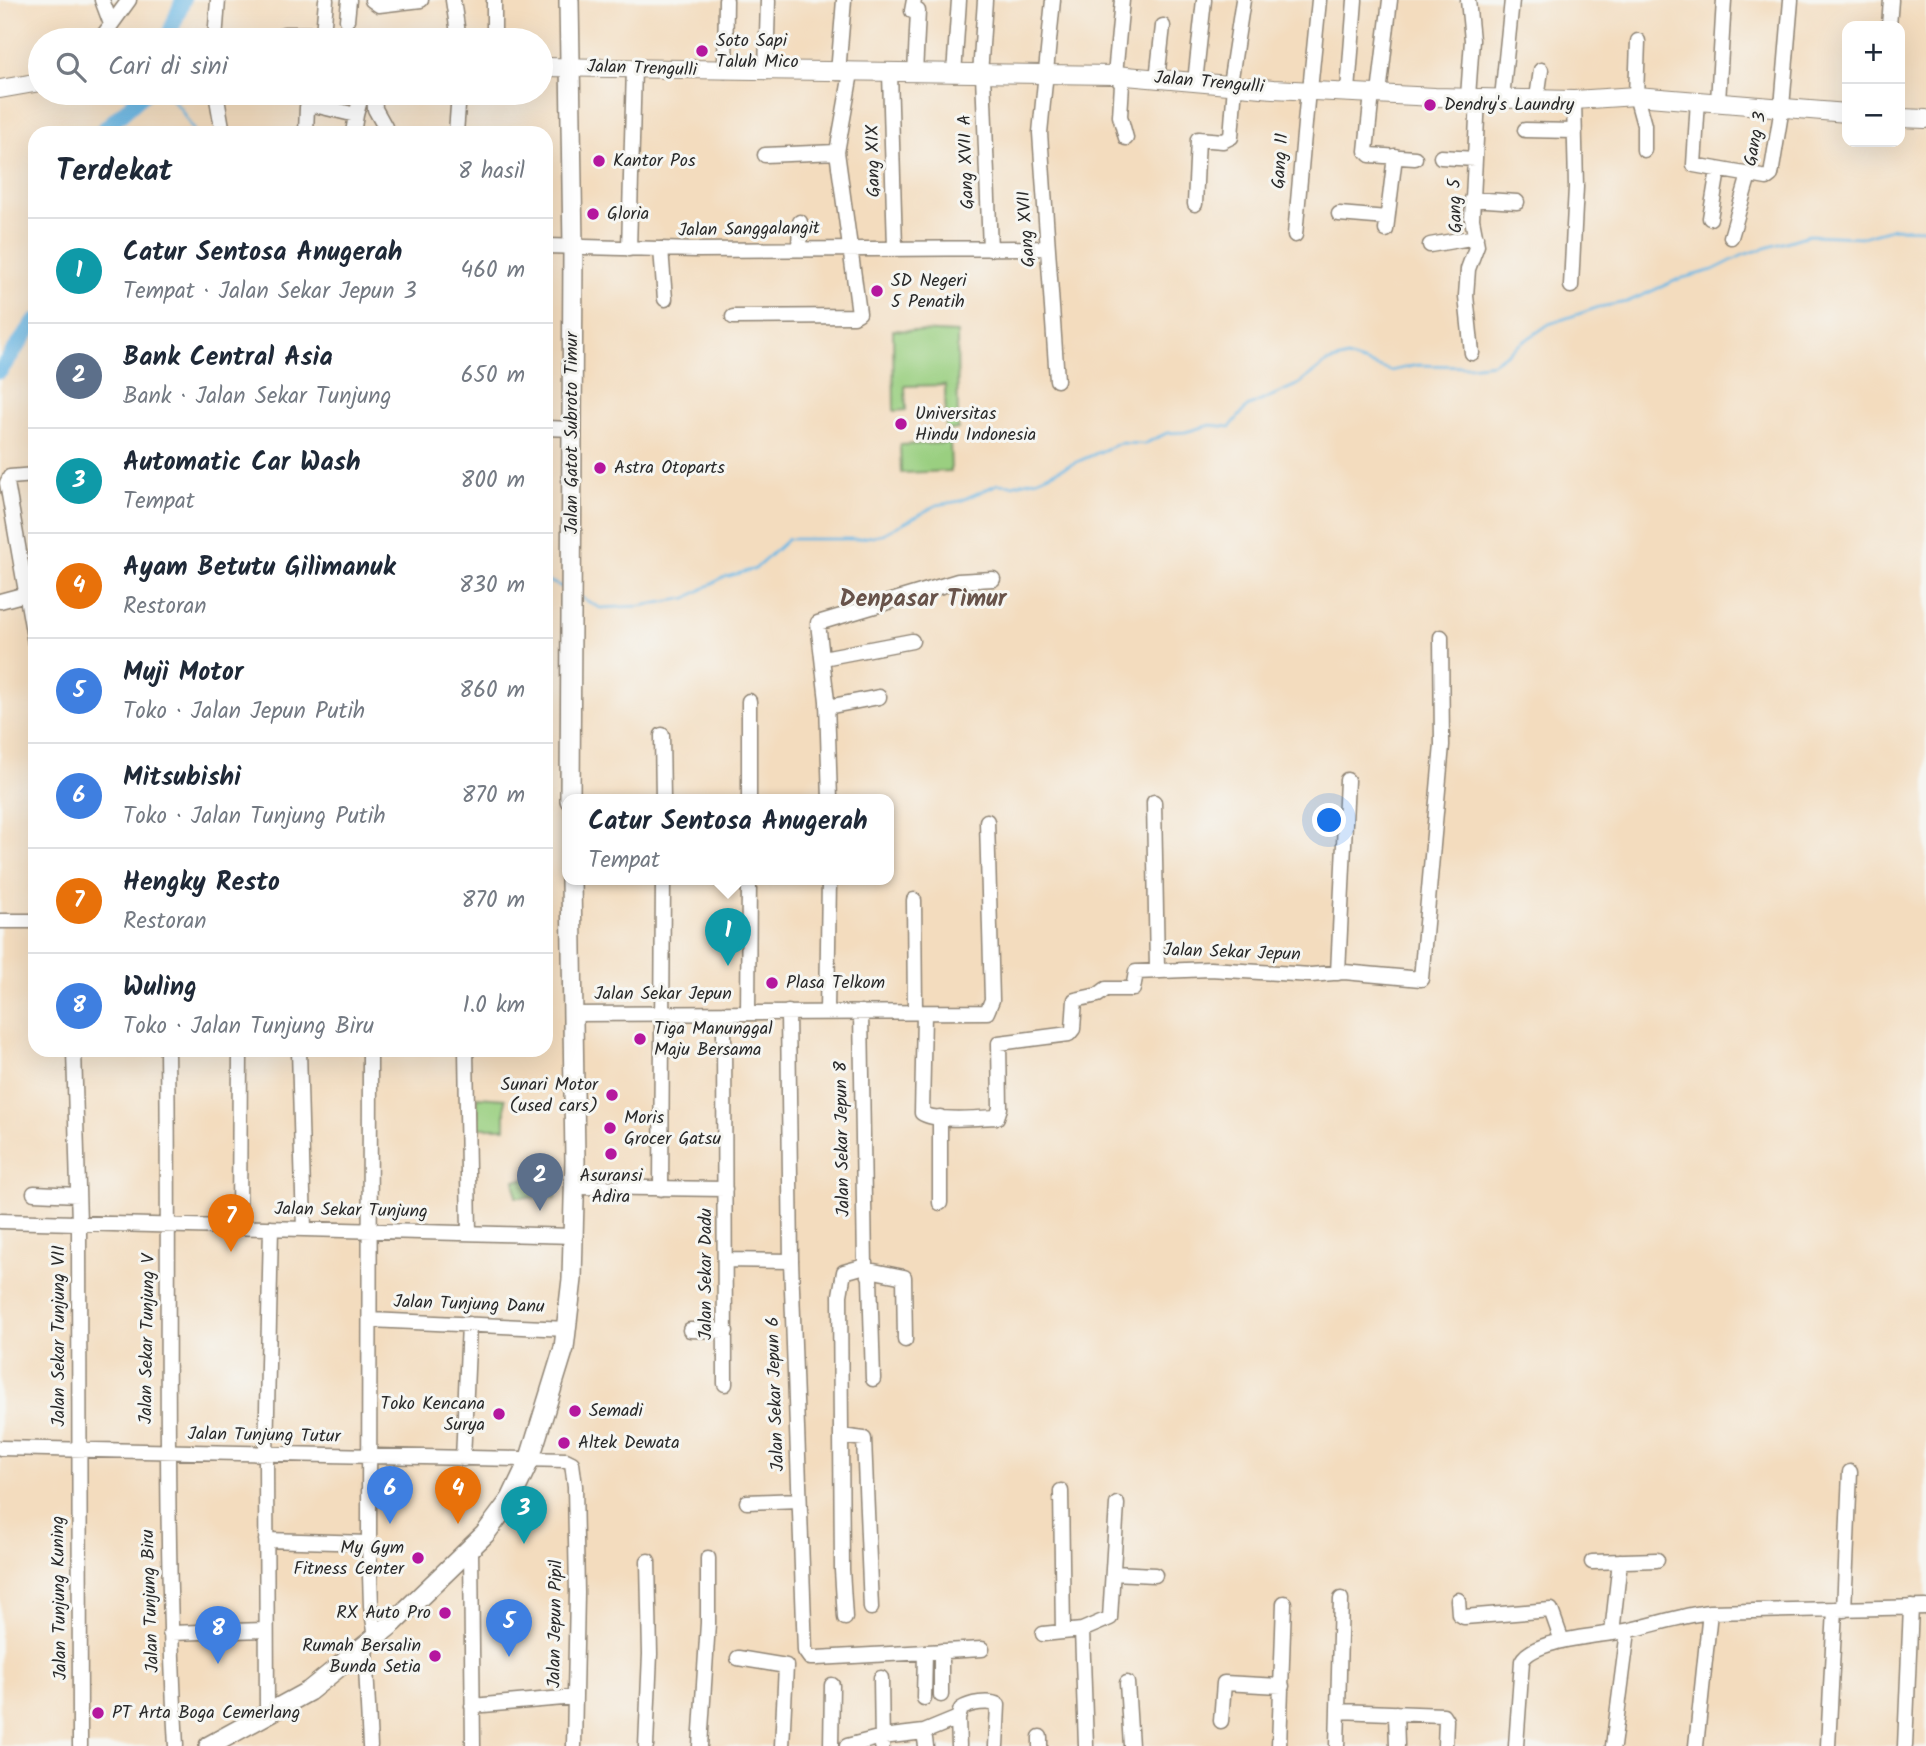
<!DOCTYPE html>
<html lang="id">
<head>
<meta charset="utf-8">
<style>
  :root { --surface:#fff; --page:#f2f2f3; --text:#1f2937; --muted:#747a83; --line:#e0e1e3; --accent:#b5179e }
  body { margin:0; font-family:Kalam,sans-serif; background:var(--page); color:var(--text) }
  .controls { position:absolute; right:21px; top:21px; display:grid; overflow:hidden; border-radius:14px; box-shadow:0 7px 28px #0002 }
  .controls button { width:63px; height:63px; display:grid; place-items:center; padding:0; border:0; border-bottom:2px solid var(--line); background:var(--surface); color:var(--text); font:35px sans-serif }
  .you { position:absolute; left:1330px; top:821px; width:24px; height:24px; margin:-18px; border:5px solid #fff; border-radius:50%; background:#1a73e8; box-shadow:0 0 0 10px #1a73e833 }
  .badge { display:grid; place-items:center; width:46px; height:46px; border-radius:50%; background:var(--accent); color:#fff; font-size:23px; font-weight:700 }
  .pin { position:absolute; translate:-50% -58px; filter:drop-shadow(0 2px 4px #0008) }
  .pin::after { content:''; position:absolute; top:37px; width:24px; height:21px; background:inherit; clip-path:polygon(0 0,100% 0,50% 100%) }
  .popup { position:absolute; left:562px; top:794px; width:332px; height:91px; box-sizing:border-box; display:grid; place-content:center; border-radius:14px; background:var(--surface); filter:drop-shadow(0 2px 5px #0005); font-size:23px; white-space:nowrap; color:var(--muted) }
  .popup b { font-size:26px; color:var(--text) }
  .popup::after { content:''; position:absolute; left:50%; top:100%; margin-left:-14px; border:14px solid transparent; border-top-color:var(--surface) }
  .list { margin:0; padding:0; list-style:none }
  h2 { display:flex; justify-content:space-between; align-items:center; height:91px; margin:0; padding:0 28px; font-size:30px }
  h2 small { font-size:23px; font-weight:400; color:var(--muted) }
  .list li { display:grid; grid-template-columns:46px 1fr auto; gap:21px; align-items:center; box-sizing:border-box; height:105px; padding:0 28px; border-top:2px solid var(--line) }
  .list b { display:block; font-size:26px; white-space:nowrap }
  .list p { margin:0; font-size:23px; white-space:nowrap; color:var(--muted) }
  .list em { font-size:23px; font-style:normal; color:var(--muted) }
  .icon { flex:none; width:38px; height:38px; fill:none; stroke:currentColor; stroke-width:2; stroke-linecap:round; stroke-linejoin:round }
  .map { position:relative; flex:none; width:1926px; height:1746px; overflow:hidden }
  .search { position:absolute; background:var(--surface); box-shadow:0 7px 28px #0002; left:28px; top:28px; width:525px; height:77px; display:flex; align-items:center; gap:18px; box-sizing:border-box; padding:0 24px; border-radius:38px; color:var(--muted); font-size:26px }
  .panel { position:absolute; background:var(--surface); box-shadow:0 7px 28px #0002; left:28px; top:126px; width:525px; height:931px; border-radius:21px }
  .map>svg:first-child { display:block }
  .green { fill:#9acf80; stroke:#627d56; stroke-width:2 }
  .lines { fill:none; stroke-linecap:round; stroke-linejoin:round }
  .stream { stroke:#6bb8e5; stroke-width:2.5 }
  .river { stroke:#6bb8e5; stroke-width:16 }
  .minor-casing { stroke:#8f8474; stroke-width:17 }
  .major-casing { stroke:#8f8474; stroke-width:20 }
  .highway-casing { stroke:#8f8474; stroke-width:22 }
  .minor { stroke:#fff; stroke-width:14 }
  .major { stroke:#fff; stroke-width:18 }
  .highway { stroke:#fff; stroke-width:19 }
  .poi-dot { fill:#b5179e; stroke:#f6f6f2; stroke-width:2.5 }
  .labels { text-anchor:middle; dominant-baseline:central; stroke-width:6; stroke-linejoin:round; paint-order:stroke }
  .poi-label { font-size:18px; fill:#2b2b2b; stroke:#f6f6f2; text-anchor:start }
  .street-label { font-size:18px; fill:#2b2b2b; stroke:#f6f6f2 }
  .district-label { font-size:24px; font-weight:bold; fill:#68534a; stroke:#f6f6f2 }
</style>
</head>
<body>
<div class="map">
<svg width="1926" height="1746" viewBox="0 0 1926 1746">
  <rect width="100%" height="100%" fill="#f6f6f2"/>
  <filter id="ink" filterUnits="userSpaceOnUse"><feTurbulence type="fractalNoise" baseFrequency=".0143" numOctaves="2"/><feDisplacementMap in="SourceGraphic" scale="14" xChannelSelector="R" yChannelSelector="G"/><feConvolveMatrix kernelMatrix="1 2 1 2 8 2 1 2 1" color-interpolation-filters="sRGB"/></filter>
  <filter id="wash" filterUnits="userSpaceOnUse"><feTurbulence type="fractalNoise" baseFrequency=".00686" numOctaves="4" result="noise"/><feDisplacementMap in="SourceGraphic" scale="28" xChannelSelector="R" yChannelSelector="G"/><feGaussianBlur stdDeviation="1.57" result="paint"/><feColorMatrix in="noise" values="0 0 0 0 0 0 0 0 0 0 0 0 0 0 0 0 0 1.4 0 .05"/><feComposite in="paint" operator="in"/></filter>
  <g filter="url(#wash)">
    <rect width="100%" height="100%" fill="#f3dcbe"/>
    <path class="green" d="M893 330 957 333 958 429 946 431 945 385 905 386 906 410 894 411Z
      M950 443 951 471 901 473 900 445Z
      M477 1097 505 1099V1128H478Z
      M530 1161H554L556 1198 516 1197 515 1180 530 1179Z"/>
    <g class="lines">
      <path class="stream" d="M165 93 180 108 195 133
        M144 95 158 93
        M546 580 562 587
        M580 597 600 608 640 606 687 598 722 578 755 569 788 539H857L883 534 937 505 960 501 998 484 1012 485 1038 479 1120 443 1144 444 1167 433 1185 432 1211 425 1230 427 1247 407 1299 384 1326 363 1347 357 1391 371 1417 365 1469 366 1493 363 1549 324 1599 307 1627 302 1679 279 1713 270 1743 255 1809 235 1862 237 1894 228 1926 229"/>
      <path class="river" d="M167 40 183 0
        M100 133 145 93
        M0 371 35 321"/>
    </g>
  </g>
  <g filter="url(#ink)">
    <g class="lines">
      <defs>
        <path id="minor" d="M102 0 111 24
          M372 0 379 5 421 0
          M453 0 459 40
          M494 0V40
          M914 0 912 11H918L915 74
          M1053 0 1040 133 1057 380
          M1122 0 1115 75 1122 84 1120 116 1126 138
          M347 20 349 0
          M1889 26 1891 0
          M284 34H323L326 0
          M100 40 129 0
          M215 40 218 0
          M1638 41 1636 96 1644 125V150
          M725 71 726 0
          M766 72 768 0
          M838 73 844 0
          M890 73 895 248
          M954 74 959 0
          M980 75 985 0
          M983 75 990 249
          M1157 79 1163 26
          M1195 82 1204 0
          M1230 84 1243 0
          M1310 90 1319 0
          M1348 91 1355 0
          M216 93 223 133
          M374 93 375 109 385 127
          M1372 94 1366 151 1370 155 1415 158
          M1379 94 1390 0
          M1468 97 1472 40 1468 0
          M1502 98 1512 0
          M1537 98 1541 70
          M1698 100 1694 165 1767 178 1771 175 1782 107 1791 0
          M1718 102 1724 0
          M356 115 362 93
          M1525 130 1574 131
          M306 133 307 107 310 104 356 115 353 133
          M456 133 459 93
          M765 155 837 152
          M1441 157 1475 159
          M1472 199 1517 202
          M1195 204 1198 139 1223 141 1231 137 1235 85
          M1339 214 1387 218
          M1710 218 1718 170
          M1386 230 1395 156
          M1295 235 1308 90
          M1731 237 1749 175
          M1430 245 1476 237
          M546 246 697 250 1047 248
          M799 248 800 222
          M629 249 634 68
          M661 249 665 299
          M1571 286 1576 187 1574 100
          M733 317 854 316 859 313 837 152 851 73
          M1472 353 1466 296 1468 269 1477 245 1472 219 1478 98
          M546 428 572 429
          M35 475 10 477 7 483 35 643
          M0 601 26 594
          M823 658 912 641
          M749 701V800
          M827 707 879 697
          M662 735 663 800
          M830 800 827 701 818 623 958 581 993 579
          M1154 802 1157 969
          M914 900 915 1012
          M0 921H35
          M1338 973 1347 780
          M788 1012 791 1261 805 1651 810 1658H817L982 1649
          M827 1012 829 880
          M861 1012 865 1266 870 1278 873 1379
          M724 1013 725 1384
          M748 1013 749 880
          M571 1014 987 1012 992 1000 987 821
          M924 1014 922 1113C935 1122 980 1118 997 1117L1000 1108 999 1043 1069 1034 1073 1029 1075 1000 1098 995 1106 989H1133L1136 972 1210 969 1311 975 1344 972 1421 979 1442 745 1441 637
          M74 1050 79 1223 80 1746
          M167 1050C170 1282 163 1514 176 1746
          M299 1050 304 1229
          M370 1050 369 1543 371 1606 376 1637
          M466 1050 469 1233
          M940 1117V1203
          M575 1187 725 1189
          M661 1189 663 880
          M34 1193 78 1195
          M0 1221 574 1236
          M239 1227 240 1050
          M725 1260 791 1261
          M869 1270 904 1277 905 1340
          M370 1320 567 1329
          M690 1330 726 1331
          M841 1436 864 1439 871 1608
          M0 1448 566 1460 572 1463 575 1486 577 1593 574 1746
          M463 1459 469 1324
          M1061 1491 1063 1632
          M747 1502 799 1500
          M266 1540 369 1543
          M471 1550 473 1746
          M1592 1562 1657 1560
          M1113 1573 1155 1575
          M1458 1600 1459 1614 1464 1617 1551 1610 1562 1641
          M1844 1610 1850 1472
          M845 1618 842 1570 840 1295 844 1272 865 1266
          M1082 1630 1086 1746
          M170 1633 266 1630
          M1612 1633 1620 1561
          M1043 1634 1082 1630 1110 1618 1117 1504
          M365 1647 370 1746
          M941 1651V1695
          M738 1658 786 1666 782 1746
          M881 1678 882 1746
          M1127 1683 1131 1746
          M924 1698 925 1652
          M472 1706 575 1697
          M1338 1711 1443 1715 1446 1720 1445 1746
          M1396 1713 1397 1746
          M267 1715 266 1456 271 1228
          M1221 1721 1224 1683 1282 1686
          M924 1732 926 1746
          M1040 1737V1746
          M646 1746 650 1654 648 1561
          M700 1746 708 1623V1558
          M831 1746 832 1685
          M847 1746 882 1737 924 1732 958 1718
          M959 1746 958 1718 961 1709C970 1703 989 1700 998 1705L996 1746
          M1279 1746 1284 1603
          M1337 1746 1341 1599
          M1516 1746 1522 1661C1533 1638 1606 1636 1630 1630 1657 1624 1682 1615 1710 1612L1926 1607
          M1613 1746 1628 1631
          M1696 1746 1710 1612
          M1828 1746 1835 1609
          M1905 1746 1911 1607"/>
        <path id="major" d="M541 67 1115 75 1273 89 1435 97 1574 100 1636 96 1847 113
          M0 89 40 82
          M1900 118 1926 119"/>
        <path id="highway" d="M569 0 573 247 570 800
          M209 1746 309 1691 393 1623 485 1534 511 1499 529 1461 564 1348 572 1279 575 1160 571 880"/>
      </defs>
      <use href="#minor" class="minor-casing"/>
      <use href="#major" class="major-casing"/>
      <use href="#highway" class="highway-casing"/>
      <use href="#minor" class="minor"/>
      <use href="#major" class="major"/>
      <use href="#highway" class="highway"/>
    </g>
  </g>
  <g class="poi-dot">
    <circle cx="702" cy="51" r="7"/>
    <circle cx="1430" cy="105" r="7"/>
    <circle cx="599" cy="161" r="7"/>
    <circle cx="593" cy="214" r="7"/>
    <circle cx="877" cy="291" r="7"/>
    <circle cx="901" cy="424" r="7"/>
    <circle cx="600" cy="468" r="7"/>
    <circle cx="772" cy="983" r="7"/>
    <circle cx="640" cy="1039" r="7"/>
    <circle cx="612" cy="1095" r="7"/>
    <circle cx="610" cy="1128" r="7"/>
    <circle cx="611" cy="1154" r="7"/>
    <circle cx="575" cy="1411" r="7"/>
    <circle cx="499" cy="1414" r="7"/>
    <circle cx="564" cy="1443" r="7"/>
    <circle cx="418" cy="1558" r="7"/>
    <circle cx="445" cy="1613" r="7"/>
    <circle cx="435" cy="1656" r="7"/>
    <circle cx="98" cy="1713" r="7"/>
  </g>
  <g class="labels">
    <g class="poi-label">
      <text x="716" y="41">Soto Sapi<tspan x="716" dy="21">Taluh Mico</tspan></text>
      <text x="1444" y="105">Dendry's Laundry</text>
      <text x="613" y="161">Kantor Pos</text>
      <text x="607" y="214">Gloria</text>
      <text x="891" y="281">SD Negeri<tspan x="891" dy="21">5 Penatih</tspan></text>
      <text x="915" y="414">Universitas<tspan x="915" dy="21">Hindu Indonesia</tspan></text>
      <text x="614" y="468">Astra Otoparts</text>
      <text x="786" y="983">Plasa Telkom</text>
      <text x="654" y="1029">Tiga Manunggal<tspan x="654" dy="21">Maju Bersama</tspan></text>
      <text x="598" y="1085" text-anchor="end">Sunari Motor<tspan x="598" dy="21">(used cars)</tspan></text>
      <text x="624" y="1118">Moris<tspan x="624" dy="21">Grocer Gatsu</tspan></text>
      <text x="611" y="1176" text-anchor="middle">Asuransi<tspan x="611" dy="21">Adira</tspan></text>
      <text x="485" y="1404" text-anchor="end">Toko Kencana<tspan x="485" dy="21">Surya</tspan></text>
      <text x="589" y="1411">Semadi</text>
      <text x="578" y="1443">Altek Dewata</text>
      <text x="404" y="1548" text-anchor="end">My Gym<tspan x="404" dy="21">Fitness Center</tspan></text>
      <text x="431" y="1613" text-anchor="end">RX Auto Pro</text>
      <text x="421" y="1646" text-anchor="end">Rumah Bersalin<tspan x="421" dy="21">Bunda Setia</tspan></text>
      <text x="112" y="1713">PT Arta Boga Cemerlang</text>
    </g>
    <g class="street-label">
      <text transform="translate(642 69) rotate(2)">Jalan Trengulli</text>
      <text transform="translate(1209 83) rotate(5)">Jalan Trengulli</text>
      <text transform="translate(1756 139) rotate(-79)">Gang 3</text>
      <text transform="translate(874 161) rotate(-91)">Gang XIX</text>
      <text transform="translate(1281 161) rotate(-86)">Gang 11</text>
      <text transform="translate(967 162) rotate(-92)">Gang XVII A</text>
      <text transform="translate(1456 206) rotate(-92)">Gang 5</text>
      <text transform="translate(1027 229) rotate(-94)">Gang XVII</text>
      <text transform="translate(749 230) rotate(-1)">Jalan Sanggalangit</text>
      <text transform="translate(572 433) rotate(-90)">Jalan Gatot Subroto Timur</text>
      <text transform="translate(1232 953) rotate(2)">Jalan Sekar Jepun</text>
      <text x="663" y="994">Jalan Sekar Jepun</text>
      <text transform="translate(843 1139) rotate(-91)">Jalan Sekar Jepun 8</text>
      <text transform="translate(351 1211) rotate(1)">Jalan Sekar Tunjung</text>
      <text transform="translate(706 1274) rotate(-90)">Jalan Sekar Dadu</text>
      <text transform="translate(469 1305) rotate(2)">Jalan Tunjung Danu</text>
      <text transform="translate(59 1336) rotate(-90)">Jalan Sekar Tunjung VII</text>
      <text transform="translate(148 1339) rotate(-89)">Jalan Sekar Tunjung V</text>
      <text transform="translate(776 1394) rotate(-92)">Jalan Sekar Jepun 6</text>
      <text transform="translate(264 1436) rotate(1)">Jalan Tunjung Tutur</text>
      <text transform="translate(60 1598) rotate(-91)">Jalan Tunjung Kuning</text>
      <text transform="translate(151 1601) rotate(-92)">Jalan Tunjung Biru</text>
      <text transform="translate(556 1624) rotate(-89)">Jalan Jepun Pipil</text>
    </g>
    <g class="district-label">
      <text x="923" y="599">Denpasar Timur</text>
    </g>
  </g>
</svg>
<div class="controls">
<button>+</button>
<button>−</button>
</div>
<div class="you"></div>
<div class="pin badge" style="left:728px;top:966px;background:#0f9aa8">1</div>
<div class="popup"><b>Catur Sentosa Anugerah</b>Tempat</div>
<div class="pin badge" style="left:540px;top:1211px;background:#5c6f8a">2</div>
<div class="pin badge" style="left:524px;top:1544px;background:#0f9aa8">3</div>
<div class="pin badge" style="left:458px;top:1524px;background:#e8710a">4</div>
<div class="pin badge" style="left:509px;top:1657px;background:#3f7fe0">5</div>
<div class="pin badge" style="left:390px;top:1524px;background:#3f7fe0">6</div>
<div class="pin badge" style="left:231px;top:1252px;background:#e8710a">7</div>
<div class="pin badge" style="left:218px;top:1664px;background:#3f7fe0">8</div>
<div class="search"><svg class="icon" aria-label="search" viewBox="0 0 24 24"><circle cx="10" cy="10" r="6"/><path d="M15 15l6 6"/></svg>Cari di sini</div>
<section class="panel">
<h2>Terdekat<small>8 hasil</small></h2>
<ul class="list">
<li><span class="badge" style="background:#0f9aa8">1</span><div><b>Catur Sentosa Anugerah</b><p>Tempat · Jalan Sekar Jepun 3</p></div><em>460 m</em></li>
<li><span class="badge" style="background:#5c6f8a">2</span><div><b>Bank Central Asia</b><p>Bank · Jalan Sekar Tunjung</p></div><em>650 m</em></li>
<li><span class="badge" style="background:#0f9aa8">3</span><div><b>Automatic Car Wash</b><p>Tempat</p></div><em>800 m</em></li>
<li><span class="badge" style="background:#e8710a">4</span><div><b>Ayam Betutu Gilimanuk</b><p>Restoran</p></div><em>830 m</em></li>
<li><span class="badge" style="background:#3f7fe0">5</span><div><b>Muji Motor</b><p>Toko · Jalan Jepun Putih</p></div><em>860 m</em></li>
<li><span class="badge" style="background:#3f7fe0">6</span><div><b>Mitsubishi</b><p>Toko · Jalan Tunjung Putih</p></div><em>870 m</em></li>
<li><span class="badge" style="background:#e8710a">7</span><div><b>Hengky Resto</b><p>Restoran</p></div><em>870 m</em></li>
<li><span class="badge" style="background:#3f7fe0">8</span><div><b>Wuling</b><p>Toko · Jalan Tunjung Biru</p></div><em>1.0 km</em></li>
</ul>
</section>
</div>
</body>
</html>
